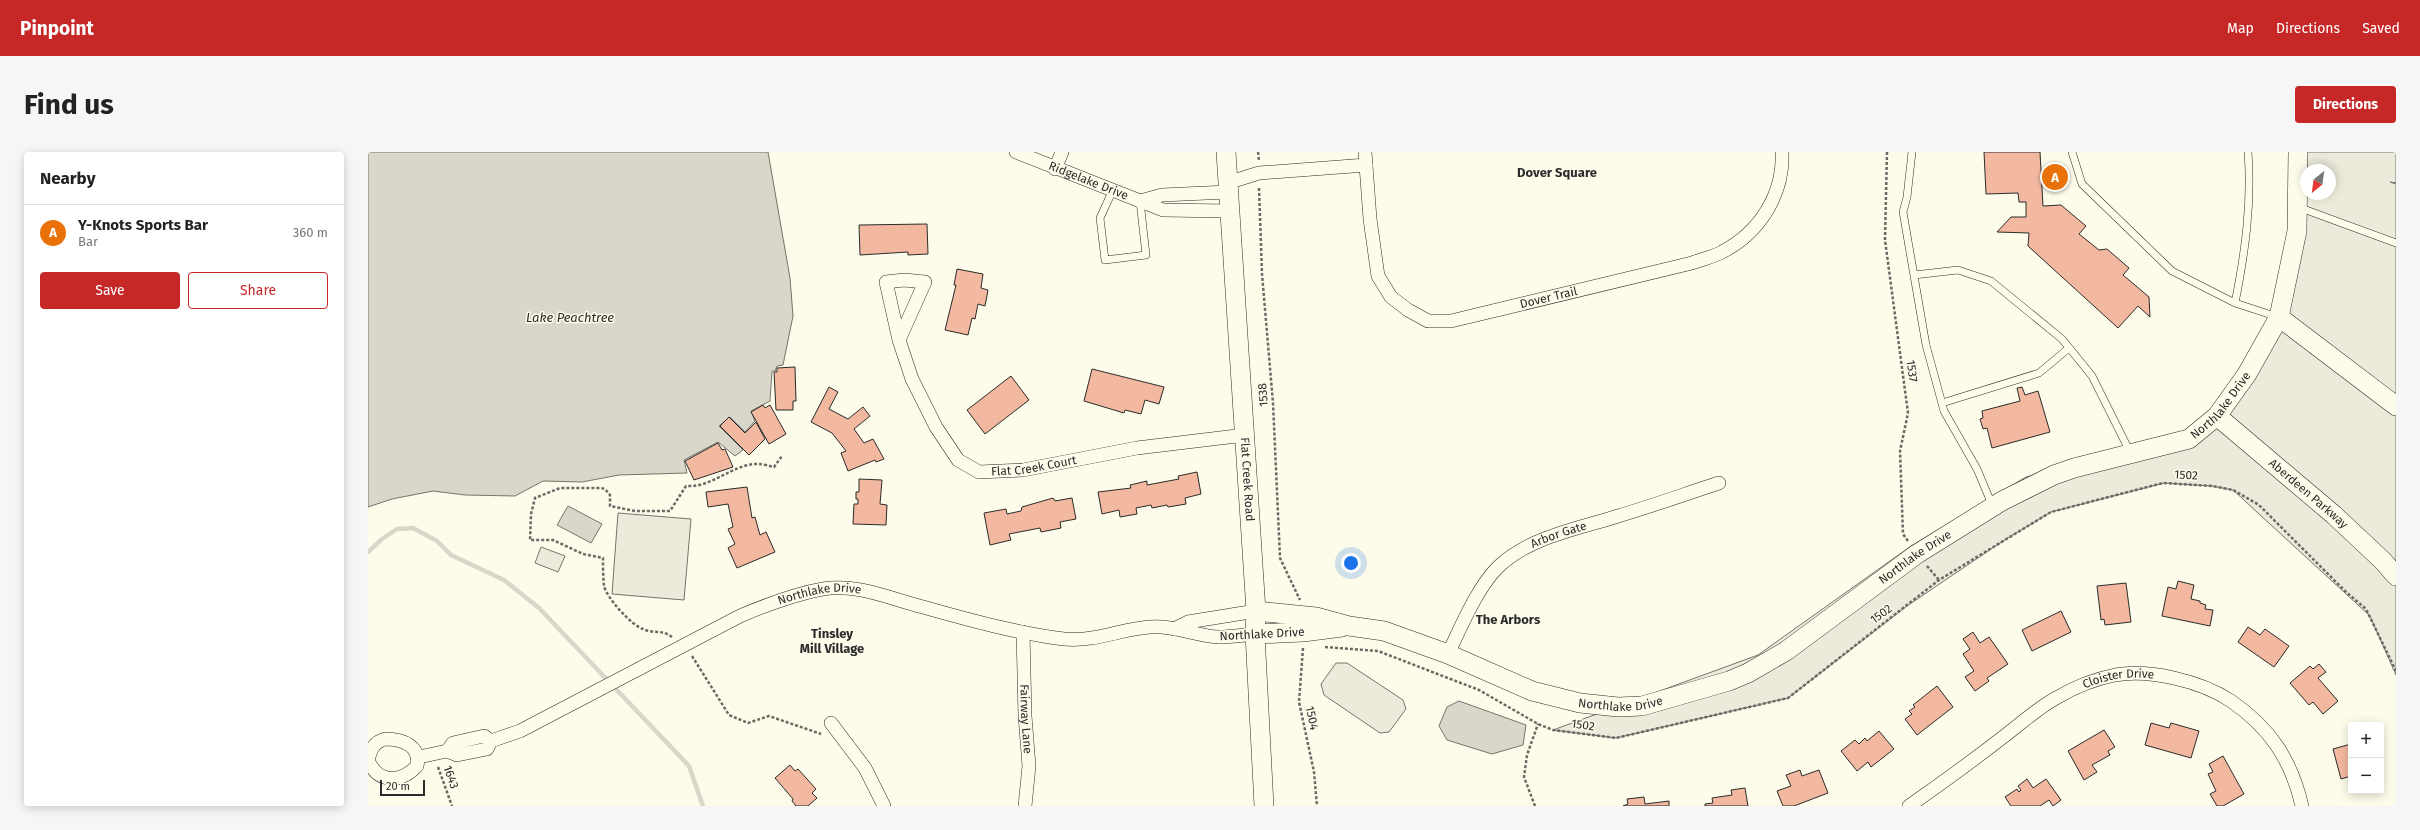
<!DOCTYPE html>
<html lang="en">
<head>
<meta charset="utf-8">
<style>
  :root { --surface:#fff; --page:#f6f6f6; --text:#222; --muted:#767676; --line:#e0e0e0; --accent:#c62828 }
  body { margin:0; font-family:"Fira Sans",sans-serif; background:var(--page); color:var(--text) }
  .controls { position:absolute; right:12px; bottom:12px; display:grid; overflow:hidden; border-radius:4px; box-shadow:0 2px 10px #0003 }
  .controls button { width:36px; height:36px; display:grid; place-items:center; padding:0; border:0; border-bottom:1px solid var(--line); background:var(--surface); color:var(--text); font:20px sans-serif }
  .compass { position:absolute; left:1932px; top:12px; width:36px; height:36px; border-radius:50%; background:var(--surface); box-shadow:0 2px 10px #0003; rotate:209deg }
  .scale { position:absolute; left:12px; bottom:10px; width:45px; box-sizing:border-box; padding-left:4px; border:2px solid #2b2b2b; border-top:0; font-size:11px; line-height:14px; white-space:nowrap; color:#2b2b2b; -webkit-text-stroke:3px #fdfbea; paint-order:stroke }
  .you { position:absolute; left:983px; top:411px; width:14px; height:14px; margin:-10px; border:3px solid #fff; border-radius:50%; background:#1a73e8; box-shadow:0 0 0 6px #1a73e833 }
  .badge { display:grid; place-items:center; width:26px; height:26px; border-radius:50%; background:var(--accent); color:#fff; font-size:13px; font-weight:700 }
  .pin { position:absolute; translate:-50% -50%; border:2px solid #fff; box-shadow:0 1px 4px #0006 }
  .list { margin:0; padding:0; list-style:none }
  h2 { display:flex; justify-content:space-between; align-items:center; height:52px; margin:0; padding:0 16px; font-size:17px }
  h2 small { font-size:13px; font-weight:400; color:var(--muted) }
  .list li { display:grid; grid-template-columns:26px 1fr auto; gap:12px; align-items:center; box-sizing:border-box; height:56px; padding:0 16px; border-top:1px solid var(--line) }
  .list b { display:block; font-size:15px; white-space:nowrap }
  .list p { margin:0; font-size:13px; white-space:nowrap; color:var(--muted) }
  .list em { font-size:13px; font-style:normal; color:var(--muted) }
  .actions { display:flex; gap:8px; padding:12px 16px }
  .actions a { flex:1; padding:9px 0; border:1px solid var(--accent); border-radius:4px; text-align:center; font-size:14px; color:var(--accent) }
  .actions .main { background:var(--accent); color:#fff }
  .map { position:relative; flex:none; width:2028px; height:654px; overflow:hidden; border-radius:4px }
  header { display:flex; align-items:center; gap:24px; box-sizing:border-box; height:56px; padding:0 20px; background:var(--accent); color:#fff }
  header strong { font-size:19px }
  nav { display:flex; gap:22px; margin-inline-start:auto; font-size:14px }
  .intro { display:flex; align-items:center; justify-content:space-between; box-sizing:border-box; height:96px; padding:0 24px }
  h1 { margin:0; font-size:28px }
  .button { padding:10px 18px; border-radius:4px; background:var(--accent); color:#fff; font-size:14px; font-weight:700 }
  main { display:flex; gap:24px; padding:0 24px }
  aside { flex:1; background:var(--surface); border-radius:4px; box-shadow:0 2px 10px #0003 }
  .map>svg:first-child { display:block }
  .green { fill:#ecebdb; stroke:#74746e; fill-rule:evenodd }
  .water { fill:#d8d7c9; stroke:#74746e }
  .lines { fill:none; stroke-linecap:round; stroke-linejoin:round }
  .stream { stroke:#d8d7c9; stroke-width:4.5 }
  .building { fill:#f2b8a0; stroke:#2b2b2b }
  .lane-casing { stroke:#2b2b2b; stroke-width:8 }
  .street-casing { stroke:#2b2b2b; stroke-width:14 }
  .secondary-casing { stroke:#2b2b2b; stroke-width:20 }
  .path { stroke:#6a6964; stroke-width:2.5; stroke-dasharray:3 2; stroke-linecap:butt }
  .lane { stroke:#fdfbea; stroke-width:7 }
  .street { stroke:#fdfbea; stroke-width:13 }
  .secondary { stroke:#fdfbea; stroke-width:19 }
  .labels { text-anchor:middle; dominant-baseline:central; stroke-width:3; stroke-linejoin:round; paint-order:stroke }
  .street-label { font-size:12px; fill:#2b2b2b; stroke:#fdfbea }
  .neighbourhood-label { font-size:13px; font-weight:bold; fill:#2b2b2b; stroke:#fdfbea }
  .water-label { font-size:13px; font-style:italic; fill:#2b2b2b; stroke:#fdfbea }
</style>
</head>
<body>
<header>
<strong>Pinpoint</strong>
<nav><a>Map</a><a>Directions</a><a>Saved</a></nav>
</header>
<div class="intro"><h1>Find us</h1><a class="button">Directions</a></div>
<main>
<aside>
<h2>Nearby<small></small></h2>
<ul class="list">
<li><span class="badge" style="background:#e8710a">A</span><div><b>Y-Knots Sports Bar</b><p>Bar</p></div><em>360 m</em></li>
</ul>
<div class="actions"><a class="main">Save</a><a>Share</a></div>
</aside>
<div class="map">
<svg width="2028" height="654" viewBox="0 0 2028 654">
  <rect width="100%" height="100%" fill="#fdfbea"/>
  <path class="green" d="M1930 0H2028V31L2022 30 2028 32V523L2002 464 1865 338 1844 334 1796 331 1683 360 1635 389 1539 454 1420 546 1248 586 1185 578 1390 503 1543 394 1658 325 1821 287 1911 165ZM1938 18H1962V42H1938Z
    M250 361 323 367 316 448 244 442Z
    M173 395 197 404 190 420 167 411Z
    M968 511H979L1035 548 1038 557 1021 580 1012 581 956 543 953 532Z"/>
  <path class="water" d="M0 0H400L422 126 425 164 415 213 409 214 407 219H404L402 249 383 259 387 269 377 280 362 265 351 274 375 298 367 304 350 290 316 308 319 321 251 323 214 330 175 329 147 344 97 343 65 339 24 347 0 355Z
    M200 354 234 372 223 391 189 373Z
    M1091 549 1158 573 1155 593 1124 602 1079 588 1071 574 1079 555Z"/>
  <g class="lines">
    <path class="stream" d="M0 400 14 387 29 377 45 376 69 389 83 403 136 428 171 456 321 614 335 654"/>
  </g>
  <path class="building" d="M1616 0H1672L1675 54 1693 53 1718 74 1711 82 1731 98 1739 97 1761 116 1755 123 1781 145 1782 165 1770 154 1750 176 1660 94 1661 81 1629 80 1643 65H1658V50H1651L1650 41 1618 42Z
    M559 72 560 102 540 103V100L492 103 491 73Z
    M589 117 615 122 613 136 620 138 617 154 610 152 607 167 604 166 600 183 577 178 588 133H586Z
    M427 215 428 249H425V258H408L406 220H409V216Z
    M724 217 796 235 791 252 777 248 773 262 757 258 756 261 716 249Z
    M643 224 661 248 617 282 599 258Z
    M461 235 470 240 461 257 480 267 495 255 502 264 486 277 496 291 505 287 516 307 508 310 507 308 480 319 473 301 478 299 464 281 443 270Z
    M1654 235 1657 243 1670 239 1682 280 1624 296 1619 276 1615 277 1612 267 1615 266 1614 259 1652 249 1649 236Z
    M395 253 397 256 402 253 418 282 401 292 383 260Z
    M361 265 377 281 388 270 397 287 381 303 352 274Z
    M350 291 354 298 357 297 365 315 326 328 317 309Z
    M829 320 833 342 817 346 818 352 800 355 799 353 784 356 783 353 768 356 769 362 752 365 751 358 734 362 730 340 763 336 762 333 779 329V333L811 327 810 324Z
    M491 327 514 328 512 352 519 353 518 373 485 372 486 352H490V347H488V340H491Z
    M379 335 384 366 387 365 392 383 398 380 407 400 369 416 360 396 367 392 360 377 365 375 360 352 340 355 338 340Z
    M685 346 687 349 704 346 708 367 692 370 693 376 673 380 672 376 641 382 643 388 622 393 616 361 638 357 639 362 653 359 654 355Z
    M1810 429 1826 433 1823 447 1832 449V451L1838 453 1837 457 1845 458 1842 474 1794 464 1800 435 1808 437Z
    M1758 431 1763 470 1737 473 1736 467 1733 468 1729 434Z
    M1693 459 1703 480 1664 499 1654 478Z
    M1880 475 1892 483 1897 477 1921 494 1906 515 1870 490Z
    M1605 480 1612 491 1621 485 1640 512 1619 526 1621 529 1607 539 1597 525 1606 519 1595 502 1602 497 1595 487Z
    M1951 512 1958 520 1950 526 1970 549 1955 562 1945 550 1941 553 1922 531 1942 514 1945 517Z
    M1569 534 1585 555 1549 583 1537 567 1544 562 1541 559 1547 555 1545 553Z
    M1783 571 1801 576 1803 571 1831 579 1823 606 1777 593Z
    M1736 578 1747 595 1740 599 1742 603 1724 613 1729 620 1716 628 1700 599Z
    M1511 579 1526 597 1503 615 1500 610 1489 619 1473 599 1487 588 1491 592 1497 586 1499 589Z
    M1983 592V624L1973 627 1965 597Z
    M1855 604 1876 642 1855 654H1849L1842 642 1848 639 1840 622 1845 620 1841 612Z
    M422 613 427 619 430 617 448 637 444 641 449 646 440 654H428L424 649 425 647 407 626Z
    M1432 618 1434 624 1451 618 1460 641 1426 654H1415L1409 639 1423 634 1418 623Z
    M1659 627 1665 636 1678 627 1693 648 1685 654 1681 648 1672 654H1643L1637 645 1649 637 1651 640 1653 638 1650 634Z
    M1377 636 1380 654H1337V652L1345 651 1344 646 1364 643 1363 638Z
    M1276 645 1277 652 1301 649V654H1255L1260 652 1259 647Z"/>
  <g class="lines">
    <defs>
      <path id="lane" d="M1544 0 1539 45 1535 60 1558 193 1576 259 1609 317 1625 355
        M1704 0 1714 32 1804 119 1867 151
        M1880 0C1884 51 1877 101 1867 151L1910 165
        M744 40 732 66 737 108 778 103 772 49
        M1930 55 2028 91
        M1546 123 1590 118 1623 129 1694 187 1724 224 1762 300
        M1574 251 1671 221 1701 196"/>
      <g id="street">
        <path id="s1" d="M648 0 795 58 861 59"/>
        <path id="s2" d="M997 0 1002 67 1010 124 1023 145 1040 158 1060 169H1083L1324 111C1334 107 1345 105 1354 100 1391 81 1416 43 1414 0"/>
        <path d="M687 17 694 0"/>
        <path d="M859 31 891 21 998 13"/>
        <path d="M772 49 794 43 860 40"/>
        <path id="s3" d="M531 188 557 130 536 128 518 130 531 188 544 227 568 275 590 308 611 320 655 318 769 296 877 283"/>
        <path d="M806 477 820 470 888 459"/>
        <path id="s4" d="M655 480 657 564 661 614 657 654"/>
        <path id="s5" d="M1080 502C1093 475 1109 436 1130 415 1161 385 1210 377 1250 364 1284 354 1317 342 1351 331"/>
        <path d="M463 571 497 616 516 654"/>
        <path d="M17 587C35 587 53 594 49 614 33 631 10 632 0 608 3 597 6 590 17 587Z"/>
        <path id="s6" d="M123 589 116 584 85 591 79 599 89 603 119 597 123 589 152 579 372 464C398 453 426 442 455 437 488 431 523 447 555 455 601 468 648 481 696 487 727 490 753 477 782 475 806 473 828 484 851 485 863 485 875 483 887 482"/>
        <path d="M51 605 79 599"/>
        <path id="s7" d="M1541 654C1574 631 1607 607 1639 582 1655 570 1672 554 1690 545 1707 535 1727 527 1747 523 1782 517 1833 529 1863 549 1902 576 1923 607 1934 654"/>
      </g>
      <g id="secondary">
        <path id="s8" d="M858 0 888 459 887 482 896 654"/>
        <path d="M1911 165 2028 254"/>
        <path id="s9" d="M1849 264 1966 363 2015 409 2028 424"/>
        <path id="s10" d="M888 459 948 465 981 474 1016 479 1080 502 1164 539 1212 551 1250 555 1274 554 1361 529 1380 521 1418 499 1549 402 1634 349 1686 323 1706 316 1821 287 1849 264 1879 222 1911 165 1929 79 1930 0"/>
        <path d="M887 482 935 480 974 475"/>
      </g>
    </defs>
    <use href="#lane" class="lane-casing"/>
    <use href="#street" class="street-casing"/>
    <use href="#secondary" class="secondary-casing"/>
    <path class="path" d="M890 0 891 9
      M1519 0 1517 88 1540 261 1532 299 1535 382 1540 389
      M891 36 894 122 905 251 912 406 932 448
      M1559 414 1571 428
      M304 485C294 477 285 482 275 477 263 473 239 446 236 434 235 425 235 415 235 406L215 402 185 388H162L163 362 167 346 192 336H233L237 337 242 343V354L267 359H302L318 334C345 336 365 311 391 312 395 312 401 314 406 315L414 304
      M957 495 1010 499 1111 538 1170 572 1185 578 1248 586 1420 546 1571 428 1683 360 1795 331 1844 334 1865 338 1891 353 1977 439 1998 457 2028 519
      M935 496 931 550 946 620 949 654
      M324 504 361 563 380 571 401 564 453 582
      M70 615 84 654
      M1167 654 1156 625 1159 603 1170 572"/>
    <use href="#lane" class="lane"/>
    <use href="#street" class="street"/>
    <use href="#secondary" class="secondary"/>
  </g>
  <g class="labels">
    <g class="street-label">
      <text stroke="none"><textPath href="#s1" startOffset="78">Ridgelake Drive</textPath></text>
      <text stroke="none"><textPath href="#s2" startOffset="317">Dover Trail</textPath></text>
      <text transform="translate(1544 219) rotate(82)">1537</text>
      <text transform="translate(895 243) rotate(-94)">1538</text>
      <text stroke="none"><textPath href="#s10" startOffset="1064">Northlake Drive</textPath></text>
      <text stroke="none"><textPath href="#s3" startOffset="376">Flat Creek Court</textPath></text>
      <text transform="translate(1818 323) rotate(3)">1502</text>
      <text stroke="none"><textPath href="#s8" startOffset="328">Flat Creek Road</textPath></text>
      <text stroke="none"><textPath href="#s9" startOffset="120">Aberdeen Parkway</textPath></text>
      <text stroke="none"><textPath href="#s5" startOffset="170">Arbor Gate</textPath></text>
      <text stroke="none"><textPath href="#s10" startOffset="716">Northlake Drive</textPath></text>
      <text stroke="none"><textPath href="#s6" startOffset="463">Northlake Drive</textPath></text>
      <text transform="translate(1513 462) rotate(-37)">1502</text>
      <text transform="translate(894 482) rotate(-3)">Northlake Drive</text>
      <text stroke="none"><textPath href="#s7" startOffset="249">Cloister Drive</textPath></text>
      <text stroke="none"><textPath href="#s10" startOffset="380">Northlake Drive</textPath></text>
      <text transform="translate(944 566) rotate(78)">1504</text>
      <text stroke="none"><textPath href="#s4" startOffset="87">Fairway Lane</textPath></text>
      <text transform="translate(1215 573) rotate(8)">1502</text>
      <text transform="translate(83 625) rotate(70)">1643</text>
    </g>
    <g class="neighbourhood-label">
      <text x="1189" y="20">Dover Square</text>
      <text x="1140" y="467">The Arbors</text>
      <text x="464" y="481">Tinsley<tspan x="464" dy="15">Mill Village</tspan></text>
    </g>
    <g class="water-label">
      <text x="202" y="165">Lake Peachtree</text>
    </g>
  </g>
</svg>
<div class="controls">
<button>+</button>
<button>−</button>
</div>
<svg class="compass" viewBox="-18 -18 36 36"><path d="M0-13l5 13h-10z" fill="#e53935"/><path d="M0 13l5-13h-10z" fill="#767676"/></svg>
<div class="scale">20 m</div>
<div class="you"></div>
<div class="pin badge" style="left:1687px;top:25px;background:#e8710a">A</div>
</div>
</main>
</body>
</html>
